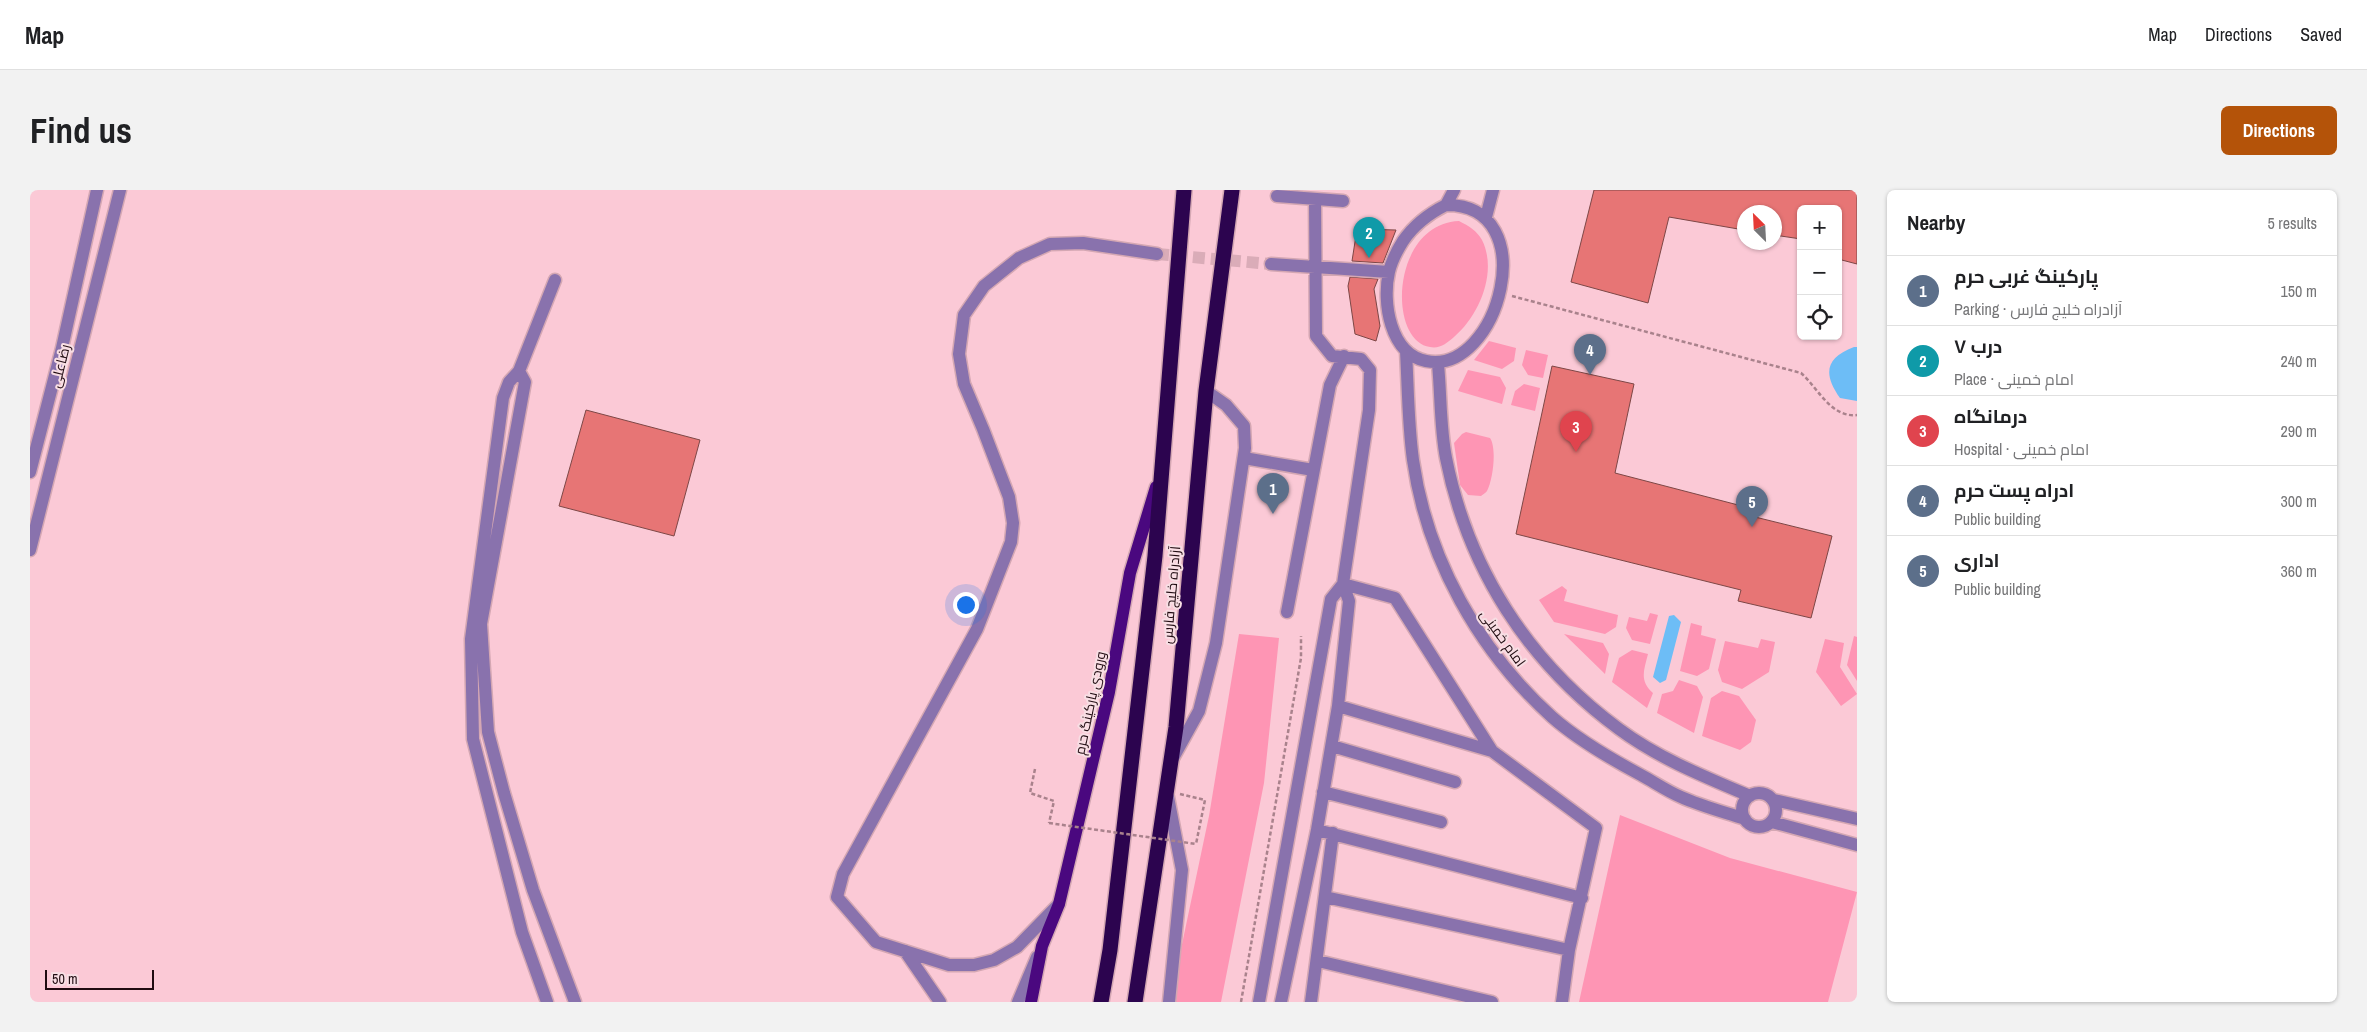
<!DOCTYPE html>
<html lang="en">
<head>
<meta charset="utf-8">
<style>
  :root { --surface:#fff; --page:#f2f2f2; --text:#202124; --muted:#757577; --line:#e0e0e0; --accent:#b45309 }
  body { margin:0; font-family:"Archivo Narrow",Cairo,sans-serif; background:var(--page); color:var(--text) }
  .controls { position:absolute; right:15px; top:15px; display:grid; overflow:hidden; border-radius:8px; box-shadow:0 1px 4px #0004 }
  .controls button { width:45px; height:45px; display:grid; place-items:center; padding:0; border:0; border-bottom:1px solid var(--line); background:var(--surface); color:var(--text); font:25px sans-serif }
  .compass { position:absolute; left:1707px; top:15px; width:45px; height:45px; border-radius:50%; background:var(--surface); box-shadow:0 1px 4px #0004; rotate:336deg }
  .scale { position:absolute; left:15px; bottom:12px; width:109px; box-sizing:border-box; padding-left:5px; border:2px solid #200b11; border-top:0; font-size:14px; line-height:18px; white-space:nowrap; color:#200b11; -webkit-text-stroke:4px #f8dee4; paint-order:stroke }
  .you { position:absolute; left:935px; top:414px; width:18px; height:18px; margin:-12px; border:4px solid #fff; border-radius:50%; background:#1a73e8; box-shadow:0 0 0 8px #1a73e833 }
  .badge { display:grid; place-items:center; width:32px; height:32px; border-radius:50%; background:var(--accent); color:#fff; font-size:16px; font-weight:700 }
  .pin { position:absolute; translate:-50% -41px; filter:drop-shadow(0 1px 2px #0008) }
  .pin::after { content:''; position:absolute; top:26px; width:18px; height:15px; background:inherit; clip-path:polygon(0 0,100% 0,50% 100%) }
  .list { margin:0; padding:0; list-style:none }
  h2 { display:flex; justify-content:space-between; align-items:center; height:65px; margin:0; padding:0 20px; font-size:21px }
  h2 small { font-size:16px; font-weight:400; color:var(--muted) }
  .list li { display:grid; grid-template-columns:32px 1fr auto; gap:15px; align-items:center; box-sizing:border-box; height:70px; padding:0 20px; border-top:1px solid var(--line) }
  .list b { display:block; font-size:19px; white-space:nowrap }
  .list p { margin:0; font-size:16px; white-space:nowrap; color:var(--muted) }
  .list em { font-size:16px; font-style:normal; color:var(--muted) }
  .icon { flex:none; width:28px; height:28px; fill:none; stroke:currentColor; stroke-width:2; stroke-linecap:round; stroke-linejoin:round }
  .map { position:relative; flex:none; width:1827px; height:812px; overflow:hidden; border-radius:8px }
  header { display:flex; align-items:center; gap:30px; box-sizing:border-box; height:70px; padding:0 25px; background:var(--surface); border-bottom:1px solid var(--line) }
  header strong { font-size:24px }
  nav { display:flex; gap:28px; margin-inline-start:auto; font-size:18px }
  .intro { display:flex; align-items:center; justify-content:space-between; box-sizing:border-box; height:120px; padding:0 30px }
  h1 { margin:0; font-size:35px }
  .button { padding:12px 22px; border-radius:8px; background:var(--accent); color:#fff; font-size:18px; font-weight:700 }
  main { display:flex; gap:30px; padding:0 30px }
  aside { flex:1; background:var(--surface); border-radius:8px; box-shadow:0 1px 4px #0004 }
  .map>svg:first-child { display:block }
  .green { fill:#fe95b4 }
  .water { fill:#6dbdf6 }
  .building { fill:#e77575; stroke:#7d4746 }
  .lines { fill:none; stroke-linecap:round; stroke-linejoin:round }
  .minor-tunnel { stroke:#daacb8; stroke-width:12; stroke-dasharray:12 6; stroke-linecap:butt }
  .minor-casing { stroke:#d4a7b3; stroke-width:15 }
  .major-casing { stroke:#d4a7b3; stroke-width:15 }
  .highway-casing { stroke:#d4a7b3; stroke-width:18 }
  .path { stroke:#a9828c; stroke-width:2.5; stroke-dasharray:4 2.5; stroke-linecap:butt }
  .minor { stroke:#8972ad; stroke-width:12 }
  .major { stroke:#4a087f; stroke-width:12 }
  .highway { stroke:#2c044f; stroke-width:15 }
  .path-bridge { stroke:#a9828c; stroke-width:2.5; stroke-dasharray:4 2.5; stroke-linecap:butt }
  .labels { text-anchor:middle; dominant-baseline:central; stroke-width:4; stroke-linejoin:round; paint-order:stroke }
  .street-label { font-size:14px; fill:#200b11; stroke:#f8dee4 }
</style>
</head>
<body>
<header>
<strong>Map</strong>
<nav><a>Map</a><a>Directions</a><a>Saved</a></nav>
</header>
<div class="intro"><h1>Find us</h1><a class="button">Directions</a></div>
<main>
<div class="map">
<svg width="1827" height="812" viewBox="0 0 1827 812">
  <rect width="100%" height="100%" fill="#fbc9d6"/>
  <path class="green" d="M1429 31C1439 36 1447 41 1452 50 1468 82 1449 126 1424 147 1417 153 1410 159 1400 157 1357 151 1361 34 1429 31Z
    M1459 151 1486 158 1484 171 1472 179 1444 170Z
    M1496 160 1518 165 1513 188 1498 185 1492 175Z
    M1438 180 1470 187 1476 198 1472 214 1428 201Z
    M1494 194 1510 198 1505 221 1481 215 1485 201Z
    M1436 242 1460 248C1467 258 1463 290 1457 301 1456 303 1453 304 1451 306L1438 305 1430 295 1424 253 1432 244Z
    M1532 396 1537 400 1534 411 1588 425 1586 437 1575 444 1524 432 1509 410Z
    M1620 423 1628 425 1620 454 1602 450 1596 438 1599 427 1617 431Z
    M1661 433 1672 436 1671 445 1686 449 1679 479 1667 486 1650 481Z
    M1209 444 1249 448 1234 593 1191 812H1142L1143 797 1179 626Z
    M1534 444 1573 453 1579 464 1575 484Z
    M1824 446 1827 447V491L1817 475Z
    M1731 449 1745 452 1739 482 1712 499 1692 492 1688 480 1695 451 1728 458Z
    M1795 449 1814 453 1810 477 1827 504 1811 516 1786 482Z
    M1602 460 1618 464C1614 480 1609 491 1623 503L1617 518 1582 492 1589 468Z
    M1649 490 1667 496 1673 507 1664 543 1627 523 1632 504 1643 501Z
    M1692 501 1709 506 1726 530 1721 552 1710 560 1672 546 1681 508Z
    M1590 625 1700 668 1827 702 1798 812H1549Z"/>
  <path class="water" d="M1824 157H1827V211L1810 208C1793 184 1795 168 1824 157Z
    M1644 425 1651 432 1636 490 1630 493 1623 487 1639 426Z"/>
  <path class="building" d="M1564 0H1827V74L1808 69V19H1771V49L1744 45V22H1714V40L1639 27 1618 113 1541 92Z
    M1327 39 1366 40 1353 73 1322 71Z
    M1320 87 1348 89 1344 99 1350 136 1346 151 1325 144 1318 96Z
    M1522 176 1604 194 1585 283 1712 316 1723 320 1721 326 1802 346 1781 428 1708 411 1711 400 1486 344Z
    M556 220 670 250 644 346 529 316Z"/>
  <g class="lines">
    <path class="minor-tunnel" d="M1127 64 1241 74"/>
    <defs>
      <path id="minor" d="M1247 6 1313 11
        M1416 15C1515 14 1469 186 1396 171 1360 164 1352 112 1359 82 1361 73 1368 59 1373 51 1384 35 1398 24 1416 15Z
        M1416 15 1424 0
        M1456 27 1463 0
        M1241 74 1359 82
        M1376 161C1378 197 1378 234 1383 270 1397 369 1449 461 1522 527 1548 550 1581 569 1611 585 1624 592 1637 601 1651 607 1671 616 1694 622 1715 629
        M1408 174C1411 205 1410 237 1416 268 1438 379 1498 472 1589 539 1628 568 1675 587 1720 606
        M489 181 525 90
        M1214 268 1283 280
        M0 282 32 158 67 0
        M0 360 90 0
        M1313 394 1365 408 1462 561 1566 638 1539 760 1532 812
        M1257 422 1300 195 1314 166
        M1308 516 1462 561
        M1302 556 1425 592
        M1143 568 1169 521 1186 453 1215 258 1214 236 1196 215 1176 201
        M1293 602 1411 632
        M1712 620a17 17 0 1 1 34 0a17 17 0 1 1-34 0Z
        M1138 607 1152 680 1139 812
        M1744 610 1827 629
        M1742 632 1827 655
        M1287 640 1552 708
        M1295 707 1539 760
        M1029 714 987 757 964 770 944 775H919L846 752 807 707 813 684 947 439 981 352 983 333 979 307 953 239 934 194 929 164 934 125 954 96 989 68 1020 54 1053 53 1127 64
        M875 761 910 812
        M1288 771 1462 812
        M517 812 492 742 443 549 441 449 473 208 479 192 489 181 495 192 451 434 458 542 474 603 503 700 545 812
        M988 812 1007 767
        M1229 812 1301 409 1313 394
        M1251 812 1287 640 1308 516 1319 411 1313 394 1339 220 1340 180 1331 169 1302 166 1286 146 1285 10
        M1281 812 1303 643"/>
      <path id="major" d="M1001 812 1012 756 1029 714 1079 502 1100 383 1126 297"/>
      <path id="highway" d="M1071 812 1080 760 1125 366 1154 0
        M1105 812 1146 537 1176 201 1202 0"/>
    </defs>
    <use href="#minor" class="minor-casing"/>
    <use href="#major" class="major-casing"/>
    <use href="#highway" class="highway-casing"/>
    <path class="path" d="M1482 106 1771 183C1788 198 1801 228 1827 225
      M1005 579 1000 603 1024 611 1019 633
      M1150 604 1175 610 1166 654
      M1211 812 1271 468V446"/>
    <use href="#minor" class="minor"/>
    <use href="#major" class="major"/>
    <use href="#highway" class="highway"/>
    <path class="path-bridge" d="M1019 633 1166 654"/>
  </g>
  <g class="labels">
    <g class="street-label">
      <text transform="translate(30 176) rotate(-76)">رضاعلی</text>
      <text transform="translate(1141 405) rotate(-85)">آزادراه خلیج فارس</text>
      <text transform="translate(1473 448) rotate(54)">امام خمینی</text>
      <text transform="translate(1060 513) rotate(-78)">ورودی پارکینگ حرم</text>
    </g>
  </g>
</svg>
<div class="controls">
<button>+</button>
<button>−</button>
<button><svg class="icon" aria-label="locate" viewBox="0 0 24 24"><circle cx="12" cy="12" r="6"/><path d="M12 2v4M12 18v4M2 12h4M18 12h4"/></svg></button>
</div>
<svg class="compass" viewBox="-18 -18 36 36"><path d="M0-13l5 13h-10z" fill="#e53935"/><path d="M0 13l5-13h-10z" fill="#757577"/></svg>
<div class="scale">50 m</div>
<div class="you"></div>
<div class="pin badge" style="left:1243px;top:324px;background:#5c6f8a">1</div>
<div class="pin badge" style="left:1339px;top:68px;background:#0f9aa8">2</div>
<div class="pin badge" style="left:1546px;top:262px;background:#e0444e">3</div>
<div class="pin badge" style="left:1560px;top:185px;background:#5c6f8a">4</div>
<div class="pin badge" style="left:1722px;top:337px;background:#5c6f8a">5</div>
</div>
<aside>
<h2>Nearby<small>5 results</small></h2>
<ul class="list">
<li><span class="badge" style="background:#5c6f8a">1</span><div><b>پارکینگ غربی حرم</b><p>Parking · آزادراه خلیج فارس</p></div><em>150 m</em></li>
<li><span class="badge" style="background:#0f9aa8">2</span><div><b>درب ۷</b><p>Place · امام خمینی</p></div><em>240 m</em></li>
<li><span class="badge" style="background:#e0444e">3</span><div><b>درمانگاه</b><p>Hospital · امام خمینی</p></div><em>290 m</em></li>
<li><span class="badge" style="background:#5c6f8a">4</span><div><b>ادراه پست حرم</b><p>Public building</p></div><em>300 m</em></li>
<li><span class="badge" style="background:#5c6f8a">5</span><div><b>اداری</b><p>Public building</p></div><em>360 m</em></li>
</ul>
</aside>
</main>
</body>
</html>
